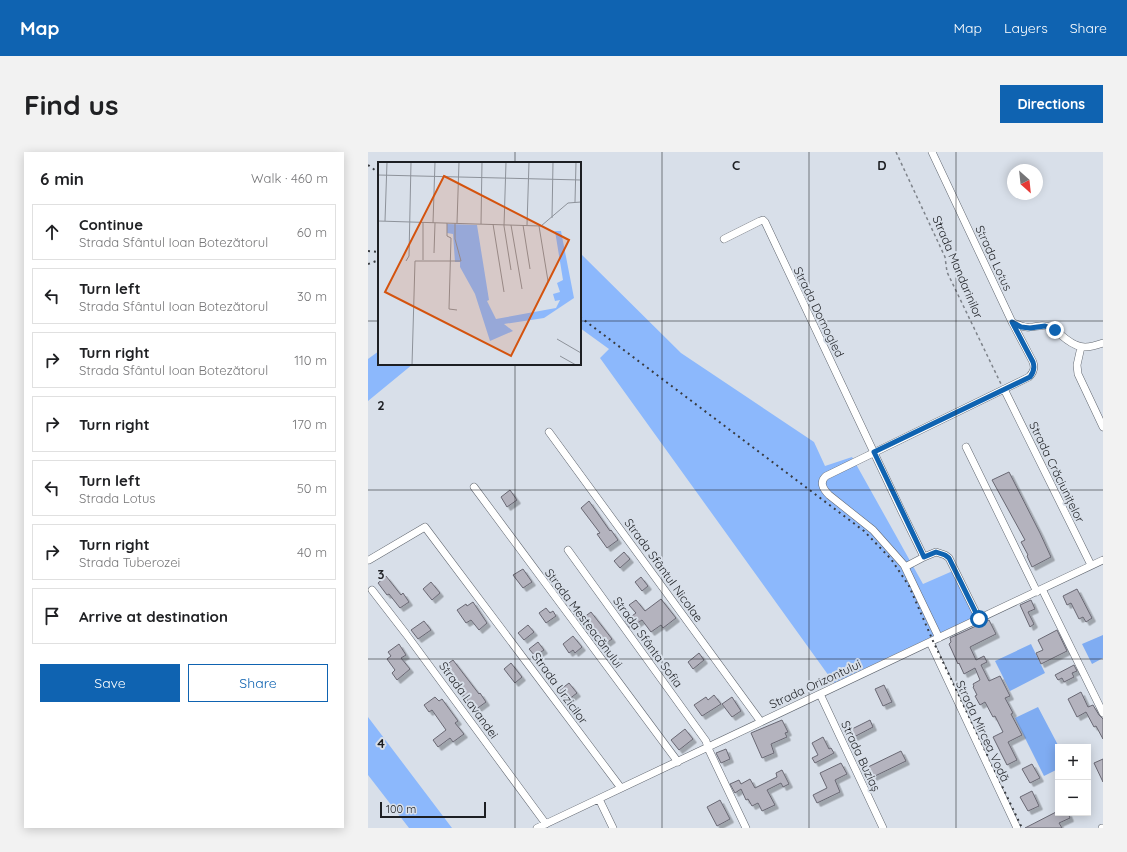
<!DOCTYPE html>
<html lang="en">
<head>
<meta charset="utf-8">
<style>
  :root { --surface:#fff; --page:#f2f2f2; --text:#202124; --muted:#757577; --line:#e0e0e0; --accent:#0f63b1 }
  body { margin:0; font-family:Quicksand,sans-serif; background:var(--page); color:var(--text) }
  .controls { position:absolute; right:12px; bottom:12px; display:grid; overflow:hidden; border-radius:0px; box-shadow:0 2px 10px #0003 }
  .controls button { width:36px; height:36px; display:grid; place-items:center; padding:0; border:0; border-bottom:1px solid var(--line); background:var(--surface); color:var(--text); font:20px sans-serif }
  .compass { position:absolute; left:639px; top:12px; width:36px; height:36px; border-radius:50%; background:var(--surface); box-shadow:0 2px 10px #0003; rotate:153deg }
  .scale { position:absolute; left:12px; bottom:10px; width:106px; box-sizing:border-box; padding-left:4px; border:2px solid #1d1f23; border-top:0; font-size:11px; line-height:14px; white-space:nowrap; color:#1d1f23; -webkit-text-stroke:3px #d8dfe9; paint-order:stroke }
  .stop { position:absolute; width:12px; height:12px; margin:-9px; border:3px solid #0f63b1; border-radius:50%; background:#fff }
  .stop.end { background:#0f63b1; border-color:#fff; box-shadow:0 1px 4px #0008 }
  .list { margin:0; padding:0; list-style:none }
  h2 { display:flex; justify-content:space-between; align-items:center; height:52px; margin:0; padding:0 16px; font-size:17px }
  h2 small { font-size:13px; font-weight:400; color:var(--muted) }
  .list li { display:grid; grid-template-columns:26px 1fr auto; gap:12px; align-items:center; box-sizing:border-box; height:56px; margin:0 8px 8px; padding:0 8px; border:1px solid var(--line); border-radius:0px }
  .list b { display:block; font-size:15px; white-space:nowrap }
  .list p { margin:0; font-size:13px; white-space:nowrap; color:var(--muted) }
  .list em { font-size:13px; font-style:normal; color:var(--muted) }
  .actions { display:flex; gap:8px; padding:12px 16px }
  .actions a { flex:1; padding:9px 0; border:1px solid var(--accent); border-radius:0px; text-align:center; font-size:14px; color:var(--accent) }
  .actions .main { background:var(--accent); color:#fff }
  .icon { flex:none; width:22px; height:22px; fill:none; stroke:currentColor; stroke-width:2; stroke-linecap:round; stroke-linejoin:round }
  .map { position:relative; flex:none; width:735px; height:676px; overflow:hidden; border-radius:0px }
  header { display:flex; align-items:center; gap:24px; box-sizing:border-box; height:56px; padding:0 20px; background:var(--accent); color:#fff }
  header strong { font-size:19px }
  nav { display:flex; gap:22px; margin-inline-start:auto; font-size:14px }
  .intro { display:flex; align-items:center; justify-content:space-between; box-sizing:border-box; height:96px; padding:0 24px }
  h1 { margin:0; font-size:28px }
  .button { padding:10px 18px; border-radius:0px; background:var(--accent); color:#fff; font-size:14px; font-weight:700 }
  main { display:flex; gap:24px; padding:0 24px }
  aside { flex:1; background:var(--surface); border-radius:0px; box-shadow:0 2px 10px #0003 }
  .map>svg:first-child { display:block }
  .green { fill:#8cb8fc }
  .forest { fill:#7facf2 }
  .building { fill:#b4b3be; stroke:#696873; filter:url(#shadow) }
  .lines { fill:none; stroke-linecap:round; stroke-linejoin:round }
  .minor-casing { stroke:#60666f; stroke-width:8 }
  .path { stroke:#7e838a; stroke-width:1.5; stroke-dasharray:3 3; stroke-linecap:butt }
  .minor { stroke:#fff; stroke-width:7 }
  .rail { stroke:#383b40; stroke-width:2; stroke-dasharray:2 4; stroke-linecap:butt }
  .route { stroke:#0f63b1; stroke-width:5 }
  .grid { fill:none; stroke:#1d1f23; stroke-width:1; stroke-opacity:0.55 }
  .labels { text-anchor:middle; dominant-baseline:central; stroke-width:4; stroke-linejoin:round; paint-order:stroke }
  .street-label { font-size:12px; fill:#1d1f23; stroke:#d8dfe9 }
  .inset-road { fill:none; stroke:#8d929a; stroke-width:1 }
  .view { fill:#d4530e; fill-opacity:0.15; stroke:#d4530e; stroke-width:2 }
  .inset-edge { fill:none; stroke:#1d1f23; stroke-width:2 }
  .grid-label { font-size:13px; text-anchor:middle; font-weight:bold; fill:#1d1f23; stroke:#d8dfe9; stroke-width:4; stroke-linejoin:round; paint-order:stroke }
</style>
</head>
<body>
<header>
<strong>Map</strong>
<nav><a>Map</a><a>Layers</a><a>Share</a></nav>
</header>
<div class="intro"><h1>Find us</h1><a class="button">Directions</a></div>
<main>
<aside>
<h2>6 min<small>Walk · 460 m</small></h2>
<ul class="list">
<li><svg class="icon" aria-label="ahead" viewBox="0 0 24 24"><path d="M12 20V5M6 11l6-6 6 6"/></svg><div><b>Continue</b><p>Strada Sfântul Ioan Botezătorul</p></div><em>60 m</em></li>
<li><svg class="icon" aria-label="left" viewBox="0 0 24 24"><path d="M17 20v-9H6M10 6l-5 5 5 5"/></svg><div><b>Turn left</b><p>Strada Sfântul Ioan Botezătorul</p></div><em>30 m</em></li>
<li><svg class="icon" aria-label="right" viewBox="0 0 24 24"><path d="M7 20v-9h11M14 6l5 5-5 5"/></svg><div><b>Turn right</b><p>Strada Sfântul Ioan Botezătorul</p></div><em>110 m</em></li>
<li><svg class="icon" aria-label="right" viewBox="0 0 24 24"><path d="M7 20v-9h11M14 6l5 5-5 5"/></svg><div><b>Turn right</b></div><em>170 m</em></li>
<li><svg class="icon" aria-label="left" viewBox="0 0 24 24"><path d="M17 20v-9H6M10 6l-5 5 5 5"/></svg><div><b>Turn left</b><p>Strada Lotus</p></div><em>50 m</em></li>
<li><svg class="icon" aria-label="right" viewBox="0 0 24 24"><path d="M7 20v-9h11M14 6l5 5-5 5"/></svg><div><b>Turn right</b><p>Strada Tuberozei</p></div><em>40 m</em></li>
<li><svg class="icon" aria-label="arrive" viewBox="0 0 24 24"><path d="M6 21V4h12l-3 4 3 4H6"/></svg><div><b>Arrive at destination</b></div></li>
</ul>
<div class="actions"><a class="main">Save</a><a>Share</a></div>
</aside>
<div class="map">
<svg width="735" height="676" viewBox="0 0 735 676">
  <defs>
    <filter id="shadow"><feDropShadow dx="3.5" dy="3.5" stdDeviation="0" flood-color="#0004"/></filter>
  </defs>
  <rect width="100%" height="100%" fill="#d8dfe9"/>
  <path class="green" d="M212 101 313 201 446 290 457 314 484 305 555 432 587 418 608 464 466 531 232 206 241 197 212 176Z
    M11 199V212H45L0 249V207Z
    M0 565 84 676H41L0 623Z"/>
  <path class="forest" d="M735 483V506L724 512 714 492Z
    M663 492 677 521 642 539 627 509Z
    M670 555 691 595H690V617L676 624 647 566Z"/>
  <path class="building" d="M641 320 672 381 683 405 664 415 659 404 660 403 653 390 657 388 624 328Z
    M142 338 149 348 139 355 133 345Z
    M221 349 242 379 243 378 250 388 239 396 229 382 232 381 213 356Z
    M256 400 262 407 252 416 246 409Z
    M155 417 164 430 155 436 145 423Z
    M18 424 33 443 35 441 41 450 32 456 21 442 19 443 10 431Z
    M273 425 280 434 274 439 267 430Z
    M63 430 72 441 64 448 55 437Z
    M709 437 724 466 718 470 715 465 711 467 703 451 699 453 695 444Z
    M293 447 308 466 295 476 293 473 283 480 274 468 262 476 257 469 268 461 261 453 268 448 277 459Z
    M663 448 667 457 660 460 666 472 662 475 652 453Z
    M105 450 119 471 111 478 103 468 98 471 89 458 98 452 99 454Z
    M178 456 182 461 185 459 188 464 178 471 171 461Z
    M223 460 244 487 233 495 228 487 229 486 215 466Z
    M621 468 628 482 602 495 608 508 616 504 619 510 613 513 621 529 632 524 642 544 637 546 645 561 643 562 654 583 640 590 649 608 639 613 625 585 635 580 627 564 625 565 617 550 612 553 607 544 609 543 605 535 606 534 605 532 612 528 607 516 596 522 591 511 590 512 581 492 583 490 582 486Z
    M56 469 63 478 50 487 43 478Z
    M160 473 166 480 156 488 150 481Z
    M689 478 699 499 673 512 668 501 675 498 670 488Z
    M205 484 214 495 207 501 205 498 201 501 195 492Z
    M170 490 176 498 167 504 161 497Z
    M31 492 38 503 33 506 42 517 29 528 24 521 27 518 19 507 23 504 20 500Z
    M331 501 336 508 325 517 320 510Z
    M85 508 111 542 112 541 118 550 107 558 94 541 92 543 88 537 90 536 77 519 81 516 78 513Z
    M143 511 154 525 147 531 136 517Z
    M706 513 709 519 704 521 706 525 696 530 694 526 690 528 687 523Z
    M201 531 209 541 200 548H196L192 545V538Z
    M516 533 524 550 515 554 507 537Z
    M713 540 720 555 725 553 731 563 735 567V587L728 574 726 575 718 560 709 565 700 547Z
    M346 543 353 552 334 564 326 553 338 545 340 548Z
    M67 545 71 549 74 547 90 569 87 571 96 582 85 590 82 586 70 595 65 588 78 578 64 558 61 560 56 553Z
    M364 545 373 559 364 565 354 552Z
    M414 568 420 580 417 581 419 585 403 592 406 601 394 606 383 581Z
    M502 568 505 575 486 585 482 578Z
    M317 577 325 587 311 598 303 588Z
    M455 585 461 597 463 596 466 601 447 611 444 606 450 603 444 591Z
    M358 597 362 607 353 611 348 601Z
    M533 599 538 609 505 625 500 615Z
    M735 607V630L726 611Z
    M473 611 479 622 467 628 472 640 449 651 445 643 459 636 452 621Z
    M664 612 672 626 662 631 654 617Z
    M414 618 421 632 415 635 413 631 399 638 407 653 394 659 390 651 384 654 380 647 378 648 373 637 367 641 362 632 371 628 373 632 382 627 387 636 409 625 408 621Z
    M664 639 671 654 660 659 652 645Z
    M352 648 362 667 349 674 339 655Z
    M690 659V661H700L702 666 691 671 694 676H657Z"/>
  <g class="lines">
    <defs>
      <path id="minor" d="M564 0 644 170 665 210C667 216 666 220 661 225L458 324C451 330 455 337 461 343L505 378 536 413 571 486
        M356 87 392 69 395 68 397 70 534 360 556 405 568 400 577 403 581 406 611 467
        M644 170C650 173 655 176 662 175 667 175 672 173 677 174 683 174 688 179 693 183 708 196 716 198 735 191
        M713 195 709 213 710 222 735 275
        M636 237 723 413
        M181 280 393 570
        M598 295 669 440
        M106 335 310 610
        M200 398 338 589 340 596 378 676
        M1 408 57 375 253 636
        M537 415 556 405
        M674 437 735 561
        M4 438 38 482 178 672
        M562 490 649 676
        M452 542 515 676
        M231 647 245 676
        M169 676 735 408
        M734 676H735"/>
    </defs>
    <use href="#minor" class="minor-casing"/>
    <path class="path" d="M528 0 577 105 579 120 633 232"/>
    <use href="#minor" class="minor"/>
    <path class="rail" d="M0 13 11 21
      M0 99 11 100
      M0 112 11 108
      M212 165 496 379 523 407 541 434 565 489 654 676"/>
  </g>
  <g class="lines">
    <path class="route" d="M611 467 581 406 577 403 568 400 556 405 506 300 662 225C666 220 667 216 665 210L644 170 653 175 662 176 677 174 687 178"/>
  </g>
  <path class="grid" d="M147 0V11M294 0V676M441 0V676M588 0V676M0 169H11M212 169H735M147 212V676M0 338H735M0 507H735"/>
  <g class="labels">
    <g class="street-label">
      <text transform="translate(626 106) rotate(65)">Strada Lotus</text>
      <text transform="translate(590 115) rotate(67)">Strada Mandarinilor</text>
      <text transform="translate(451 160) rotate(64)">Strada Domogled</text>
      <text transform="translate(689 320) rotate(64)">Strada Crăciunițelor</text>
      <text transform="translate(296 418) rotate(54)">Strada Sfântul Nicolae</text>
      <text transform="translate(216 466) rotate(53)">Strada Mesteacănului</text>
      <text transform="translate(280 490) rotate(54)">Strada Sfânta Sofia</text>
      <text transform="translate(447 532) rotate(-25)">Strada Orizontului</text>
      <text transform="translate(192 536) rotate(54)">Strada Urzicilor</text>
      <text transform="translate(101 548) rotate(54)">Strada Lavandei</text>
      <text transform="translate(615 579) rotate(65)">Strada Mircea Vodă</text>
      <text transform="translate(493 604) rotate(65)">Strada Buziaș</text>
    </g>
  </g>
  <g transform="translate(10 10)">
    <rect width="203" height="203" fill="#d8dfe9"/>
    <path d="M69 62 99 63 111 138 109 139 118 157 178 146 182 138 177 139 175 132 182 130 179 121 185 118 177 69H183L196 136 166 156 126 162 135 169 112 179 97 132 82 105V100H77L75 72 69 71Z" fill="#8cb8fc"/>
    <path class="inset-road" d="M128 0 126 64 133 108M0 13 203 18M197 40 198 0M174 56 175 0M0 59 163 64 190 41 203 40M7 59 9 0M55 61 57 0M69 61V74L73 76 71 147 79 148M79 61 81 0M103 62 104 0M115 62 126 130M133 63 144 127M145 63 152 107M149 63 151 0M161 64 170 119M56 91 57 61M45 98V60M28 99 31 94 33 0M179 177 203 191M182 194 198 203M34 203 37 99H83L77 77V61"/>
    <path class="view" d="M66 14 191 78 133 194 7 130Z"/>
    <rect width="203" height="203" class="inset-edge"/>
  </g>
  <g class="grid-label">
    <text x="368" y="18">C</text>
    <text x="514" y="18">D</text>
    <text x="13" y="258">2</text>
    <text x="13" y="427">3</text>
    <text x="13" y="596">4</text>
  </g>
</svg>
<div class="controls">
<button>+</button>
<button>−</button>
</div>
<svg class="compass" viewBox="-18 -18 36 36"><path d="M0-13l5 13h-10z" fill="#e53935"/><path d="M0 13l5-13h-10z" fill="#757577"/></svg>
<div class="scale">100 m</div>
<div class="stop" style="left:611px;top:467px"></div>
<div class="stop end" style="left:687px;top:178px"></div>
</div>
</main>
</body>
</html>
